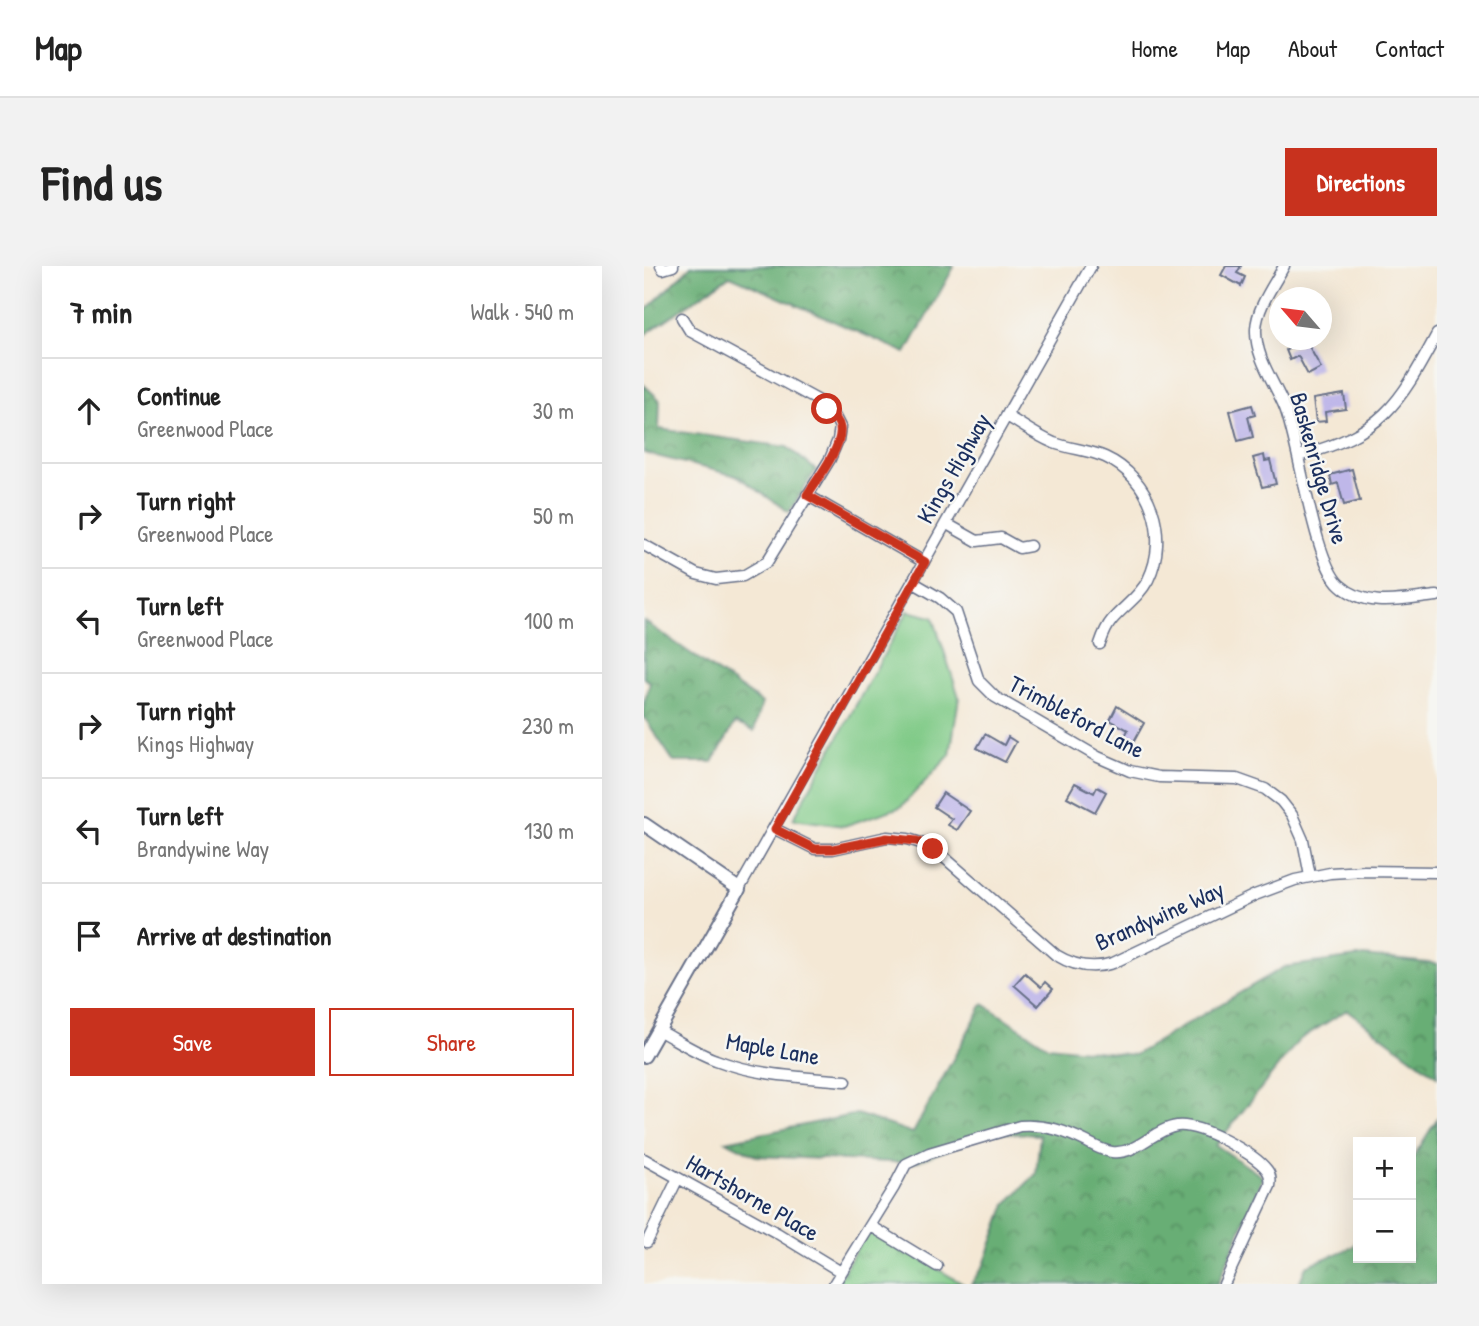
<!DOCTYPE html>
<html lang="en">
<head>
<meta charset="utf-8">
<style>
  :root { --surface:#fff; --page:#f2f2f2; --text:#222; --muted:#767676; --line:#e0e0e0; --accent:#c8321e }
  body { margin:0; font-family:"Patrick Hand",sans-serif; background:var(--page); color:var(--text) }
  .controls { position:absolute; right:21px; bottom:21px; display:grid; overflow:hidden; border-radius:0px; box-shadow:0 7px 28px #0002 }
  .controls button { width:63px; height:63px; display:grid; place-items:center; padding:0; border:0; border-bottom:2px solid var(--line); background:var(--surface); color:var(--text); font:35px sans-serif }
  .compass { position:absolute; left:625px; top:21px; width:63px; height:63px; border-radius:50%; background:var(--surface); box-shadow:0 7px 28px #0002; rotate:298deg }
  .stop { position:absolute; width:21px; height:21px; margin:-16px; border:5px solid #c8321e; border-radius:50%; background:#fff }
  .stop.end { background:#c8321e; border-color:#fff; box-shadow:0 2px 7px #0008 }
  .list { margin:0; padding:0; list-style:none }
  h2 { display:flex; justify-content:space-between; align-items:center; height:91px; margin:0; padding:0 28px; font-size:30px }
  h2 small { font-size:23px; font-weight:400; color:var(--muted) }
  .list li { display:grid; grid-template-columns:46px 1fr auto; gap:21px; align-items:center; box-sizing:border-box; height:105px; padding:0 28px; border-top:2px solid var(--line) }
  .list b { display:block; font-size:26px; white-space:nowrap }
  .list p { margin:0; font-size:23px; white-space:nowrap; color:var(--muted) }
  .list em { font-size:23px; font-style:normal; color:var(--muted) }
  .actions { display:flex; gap:14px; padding:21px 28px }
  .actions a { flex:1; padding:16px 0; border:2px solid var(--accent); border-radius:0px; text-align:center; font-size:24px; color:var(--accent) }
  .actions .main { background:var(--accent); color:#fff }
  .icon { flex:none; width:38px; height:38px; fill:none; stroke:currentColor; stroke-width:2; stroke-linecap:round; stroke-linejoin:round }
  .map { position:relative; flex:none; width:793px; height:1018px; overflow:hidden; border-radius:0px }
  header { display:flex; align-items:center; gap:42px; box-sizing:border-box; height:98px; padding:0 35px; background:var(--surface); border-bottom:2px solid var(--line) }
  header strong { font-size:33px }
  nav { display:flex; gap:38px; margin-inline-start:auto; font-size:24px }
  .intro { display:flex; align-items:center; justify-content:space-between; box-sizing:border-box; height:168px; padding:0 42px }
  h1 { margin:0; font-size:49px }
  .button { padding:18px 32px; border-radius:0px; background:var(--accent); color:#fff; font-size:24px; font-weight:700 }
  main { display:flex; gap:42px; padding:0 42px }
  aside { flex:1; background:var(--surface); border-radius:0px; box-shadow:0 7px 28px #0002 }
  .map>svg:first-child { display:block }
  .green { fill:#80ca87; stroke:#4e7c72; stroke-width:2 }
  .forest { fill:url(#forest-crowns); stroke:#426e69; stroke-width:2 }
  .park { fill:url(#park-tufts); stroke:#4e7c72; stroke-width:2 }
  .building { fill:#bfb7e9 }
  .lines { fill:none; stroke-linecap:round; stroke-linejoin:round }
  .minor-casing { stroke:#677088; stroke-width:13 }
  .major-casing { stroke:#677088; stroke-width:16 }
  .minor { stroke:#fff; stroke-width:10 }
  .major { stroke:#fff; stroke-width:12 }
  .route { stroke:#c8321e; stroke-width:9 }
  .labels { text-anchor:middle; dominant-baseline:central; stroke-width:5; stroke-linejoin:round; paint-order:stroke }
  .street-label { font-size:24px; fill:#1b2f5e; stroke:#f6f6f2 }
</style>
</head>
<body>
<header>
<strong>Map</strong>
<nav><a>Home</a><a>Map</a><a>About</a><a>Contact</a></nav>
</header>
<div class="intro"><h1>Find us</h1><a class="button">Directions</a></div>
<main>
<aside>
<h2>7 min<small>Walk · 540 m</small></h2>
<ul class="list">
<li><svg class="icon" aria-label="ahead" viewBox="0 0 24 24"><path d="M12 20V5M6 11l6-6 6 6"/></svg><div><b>Continue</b><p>Greenwood Place</p></div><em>30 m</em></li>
<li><svg class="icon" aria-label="right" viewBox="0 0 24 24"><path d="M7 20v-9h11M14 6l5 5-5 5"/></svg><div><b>Turn right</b><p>Greenwood Place</p></div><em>50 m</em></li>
<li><svg class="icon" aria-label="left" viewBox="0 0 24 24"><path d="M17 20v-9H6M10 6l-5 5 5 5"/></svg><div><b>Turn left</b><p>Greenwood Place</p></div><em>100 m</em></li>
<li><svg class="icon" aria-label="right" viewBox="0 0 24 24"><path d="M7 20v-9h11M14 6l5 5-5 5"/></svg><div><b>Turn right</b><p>Kings Highway</p></div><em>230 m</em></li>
<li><svg class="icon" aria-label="left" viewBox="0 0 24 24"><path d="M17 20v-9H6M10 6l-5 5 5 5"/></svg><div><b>Turn left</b><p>Brandywine Way</p></div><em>130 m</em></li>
<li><svg class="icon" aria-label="arrive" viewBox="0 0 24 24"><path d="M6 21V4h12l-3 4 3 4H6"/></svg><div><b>Arrive at destination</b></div></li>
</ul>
<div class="actions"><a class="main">Save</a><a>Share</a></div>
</aside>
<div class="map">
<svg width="793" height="1018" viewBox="0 0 793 1018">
  <defs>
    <pattern id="forest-crowns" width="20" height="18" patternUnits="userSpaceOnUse" patternTransform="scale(1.75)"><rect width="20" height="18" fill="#68ae74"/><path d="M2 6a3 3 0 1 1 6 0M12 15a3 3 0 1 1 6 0" fill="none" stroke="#558e62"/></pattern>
    <pattern id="park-tufts" width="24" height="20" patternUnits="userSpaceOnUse" patternTransform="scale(1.75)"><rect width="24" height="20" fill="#80ca87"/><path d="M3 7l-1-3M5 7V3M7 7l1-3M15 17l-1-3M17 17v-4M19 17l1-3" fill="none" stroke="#68a472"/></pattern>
  </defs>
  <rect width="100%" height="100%" fill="#f6f6f2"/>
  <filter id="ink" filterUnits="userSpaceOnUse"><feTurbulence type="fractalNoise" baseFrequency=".0143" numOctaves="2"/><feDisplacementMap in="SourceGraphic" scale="14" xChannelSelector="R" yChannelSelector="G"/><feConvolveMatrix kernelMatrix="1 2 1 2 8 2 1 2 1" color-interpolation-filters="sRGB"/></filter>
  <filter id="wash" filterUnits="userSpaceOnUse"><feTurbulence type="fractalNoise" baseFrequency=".00686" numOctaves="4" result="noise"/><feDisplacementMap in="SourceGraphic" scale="28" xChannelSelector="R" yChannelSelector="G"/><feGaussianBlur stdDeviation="1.57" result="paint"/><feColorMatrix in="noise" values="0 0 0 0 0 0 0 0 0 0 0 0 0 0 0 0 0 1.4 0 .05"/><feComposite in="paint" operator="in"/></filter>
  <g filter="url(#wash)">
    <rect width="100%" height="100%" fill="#f4e8d5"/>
    <path class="green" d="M264 345 289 351 315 431 306 489 257 541 200 560 149 553Z"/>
    <path class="forest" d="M47 0H308L310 1 262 87 86 10 0 69V46Z
      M0 119 16 134 15 163 143 181 172 204 145 246 93 210 0 187Z
      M0 355 118 437 110 465 91 457 69 496H30L0 451V438L6 416 0 412Z
      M720 690 793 698V810L703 744 655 774 572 879 619 911 574 1018H327L340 999 362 938 392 908 396 869 348 866 269 897 112 890 82 875 213 848 269 867 339 738 404 780 490 789 640 701Z
      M793 853V1018H655L662 1000 709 981 714 973V992H767V895Z"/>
    <path class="park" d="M225 962 319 1018H192Z"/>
    <g id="blocks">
      <path class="building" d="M582 0H597L593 7 601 11 597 20 577 9Z
        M662 75 677 102 664 109 654 90 646 94 642 84Z
        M700 128 702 143 681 146 682 155 672 156 669 133Z
        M608 139 611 149 604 151 609 171 594 175 586 145Z
        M620 189 621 195 626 194 632 218 618 221 609 192Z
        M708 203 716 235 700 239 694 217 688 219 686 209Z
        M473 440 500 457 489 477 480 472 484 464 466 454Z
        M341 468 360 479 364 471 372 476 361 496 333 482Z
        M431 517 450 527 453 521 462 526 451 546 423 531Z
        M299 527 326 545 313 564 304 559 308 553 290 541Z
        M381 707 397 721 401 716 409 723 394 740 370 719Z"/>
    </g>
  </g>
  <g filter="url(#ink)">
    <use href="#blocks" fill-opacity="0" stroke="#677088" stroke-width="2"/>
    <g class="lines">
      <defs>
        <path id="minor" d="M17 0 19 3 29 0
          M640 0C630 19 613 41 612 63 611 92 631 117 641 142 656 182 670 296 696 319 723 344 761 333 793 330
          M363 150C378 159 393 170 410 177 426 183 445 184 461 191 507 212 526 269 504 314 495 331 480 340 468 354 462 361 459 369 456 378
          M655 190C738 167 754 141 793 68
          M163 229 280 296
          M303 258 333 275 357 272 375 282 386 280
          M0 279 52 308 72 313 99 310 123 296 186 193 194 174 196 161 191 151 175 135 46 65 38 52
          M270 317 296 332 312 346 335 415 351 431 454 491 486 505 515 511 593 513 621 523 637 535 648 549 659 574 666 610
          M131 563 171 583H189L243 571 264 573 280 578 301 592 412 689C430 700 448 704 469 697L611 629 651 614 686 607 720 605 793 606
          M95 623 447 0
          M14 764C33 774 52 787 72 794 114 810 158 811 202 815
          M0 893 133 967 197 1006
          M227 960 293 1000
          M3 976 34 912
          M190 1018 250 921 262 898 285 887 376 860C401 858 421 865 443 876 451 880 459 885 468 886 492 889 510 863 533 860 555 857 610 887 623 904 627 909 627 914 626 920L580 1018"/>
        <path id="major" d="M0 558 95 623 0 790"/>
      </defs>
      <use href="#minor" class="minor-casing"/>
      <use href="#major" class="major-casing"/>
      <use href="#minor" class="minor"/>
      <use href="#major" class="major"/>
    </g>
  </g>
  <g class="lines" filter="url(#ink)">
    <path class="route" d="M183 143C188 148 195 154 196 162 199 180 173 214 163 229L281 296 131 563 171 583H189L243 572 273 575 289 583"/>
  </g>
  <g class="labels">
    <g class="street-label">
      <text transform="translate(309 202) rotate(-60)">Kings Highway</text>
      <text transform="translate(676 202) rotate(74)">Baskenridge Drive</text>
      <text transform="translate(433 450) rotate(28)">Trimbleford Lane</text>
      <text transform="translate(515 649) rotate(-24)">Brandywine Way</text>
      <text transform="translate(129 782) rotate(10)">Maple Lane</text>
      <text transform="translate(109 931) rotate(30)">Hartshorne Place</text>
    </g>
  </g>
</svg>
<div class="controls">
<button>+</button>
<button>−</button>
</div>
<svg class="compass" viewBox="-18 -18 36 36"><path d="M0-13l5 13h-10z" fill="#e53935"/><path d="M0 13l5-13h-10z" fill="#767676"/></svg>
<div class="stop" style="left:183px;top:143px"></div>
<div class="stop end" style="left:289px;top:583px"></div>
</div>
</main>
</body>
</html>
